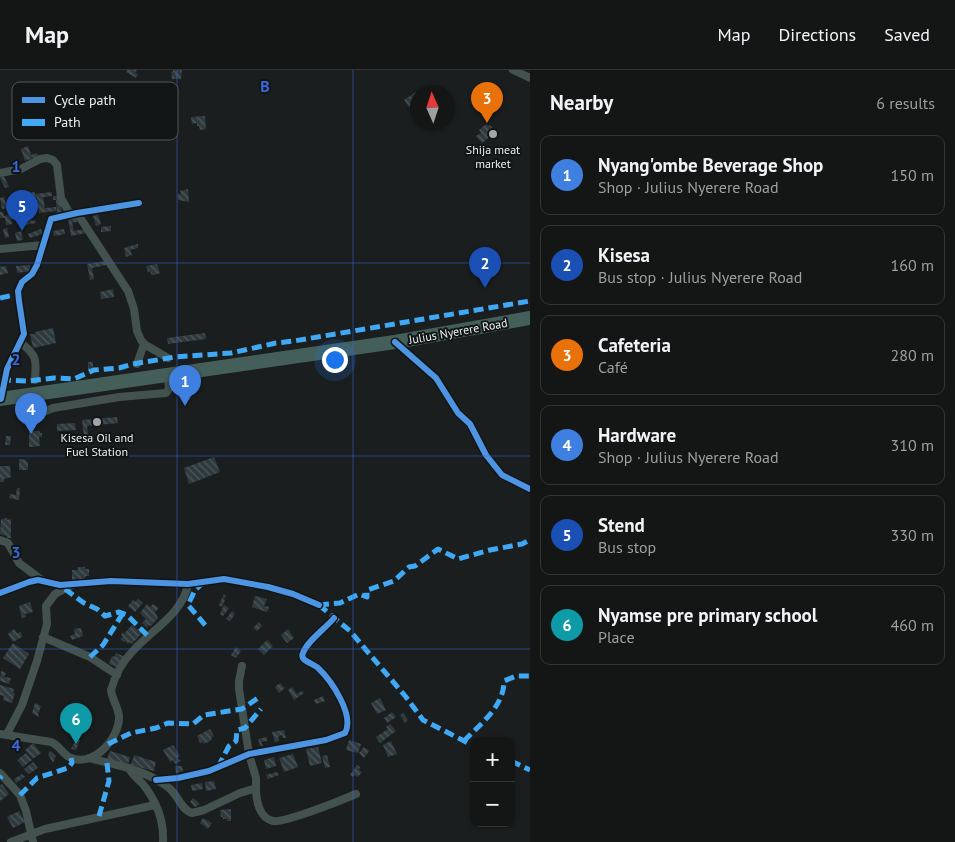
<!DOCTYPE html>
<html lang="en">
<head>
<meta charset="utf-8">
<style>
  :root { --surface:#141616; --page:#1d1f1f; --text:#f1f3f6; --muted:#9d9fa1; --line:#333535; --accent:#a3a6a6 }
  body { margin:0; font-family:"PT Sans",sans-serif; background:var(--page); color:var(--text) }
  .controls { position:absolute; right:15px; bottom:15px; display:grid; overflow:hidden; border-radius:10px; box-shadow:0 1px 4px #0004 }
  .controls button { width:45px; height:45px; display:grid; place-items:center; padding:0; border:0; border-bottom:1px solid var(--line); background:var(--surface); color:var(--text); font:25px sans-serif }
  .compass { position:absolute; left:410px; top:15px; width:45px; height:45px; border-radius:50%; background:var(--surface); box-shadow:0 1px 4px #0004; rotate:357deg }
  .you { position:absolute; left:334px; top:289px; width:18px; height:18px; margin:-12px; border:4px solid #fff; border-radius:50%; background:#1a73e8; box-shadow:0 0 0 8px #1a73e833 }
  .badge { display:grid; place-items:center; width:32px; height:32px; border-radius:50%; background:var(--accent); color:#fff; font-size:16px; font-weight:700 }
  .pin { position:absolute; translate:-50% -41px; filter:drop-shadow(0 1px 2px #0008) }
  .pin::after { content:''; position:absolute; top:26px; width:18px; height:15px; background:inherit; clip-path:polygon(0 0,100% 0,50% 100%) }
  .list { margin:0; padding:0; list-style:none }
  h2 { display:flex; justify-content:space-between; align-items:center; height:65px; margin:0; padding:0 20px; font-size:21px }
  h2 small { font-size:16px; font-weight:400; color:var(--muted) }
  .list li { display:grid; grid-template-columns:32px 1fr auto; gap:15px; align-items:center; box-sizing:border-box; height:80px; margin:0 10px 10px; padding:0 10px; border:1px solid var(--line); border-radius:10px }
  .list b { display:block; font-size:19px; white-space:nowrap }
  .list p { margin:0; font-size:16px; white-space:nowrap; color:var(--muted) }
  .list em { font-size:16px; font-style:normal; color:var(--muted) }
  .map { position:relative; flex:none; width:530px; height:772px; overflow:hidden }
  header { display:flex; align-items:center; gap:30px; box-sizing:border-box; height:70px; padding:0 25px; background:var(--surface); border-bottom:1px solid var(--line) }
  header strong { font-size:24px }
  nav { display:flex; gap:28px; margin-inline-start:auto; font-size:18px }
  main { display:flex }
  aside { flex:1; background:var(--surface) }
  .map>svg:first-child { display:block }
  .building { fill:url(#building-back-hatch) }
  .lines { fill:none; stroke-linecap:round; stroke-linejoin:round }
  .street { stroke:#43524f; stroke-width:8 }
  .highway { stroke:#445f5a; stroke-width:14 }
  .quiet { stroke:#3fa9f5; stroke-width:5; stroke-dasharray:10 5; stroke-linecap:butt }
  .cycleway-casing { stroke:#111516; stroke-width:9 }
  .cycleway { stroke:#4d94e3; stroke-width:6 }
  .grid { fill:none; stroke:#3c66db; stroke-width:1; stroke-opacity:0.55 }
  .poi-dot { fill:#a3a6a6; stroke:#111516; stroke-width:2 }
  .labels { text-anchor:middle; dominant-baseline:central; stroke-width:4; stroke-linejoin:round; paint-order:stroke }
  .poi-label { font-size:12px; fill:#ecefef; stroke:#111516 }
  .street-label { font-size:12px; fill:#ecefef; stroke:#111516 }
  .key { fill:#111516; stroke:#535657; stroke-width:1 }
  .key-label { font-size:14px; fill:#ecefef }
  .grid-label { font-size:16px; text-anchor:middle; font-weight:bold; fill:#3c66db; stroke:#111516; stroke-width:4; stroke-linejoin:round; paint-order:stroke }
</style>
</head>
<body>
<header>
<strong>Map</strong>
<nav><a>Map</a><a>Directions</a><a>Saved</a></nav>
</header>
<main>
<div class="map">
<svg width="530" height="772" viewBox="0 0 530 772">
  <defs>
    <pattern id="building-back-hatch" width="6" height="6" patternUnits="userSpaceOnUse" patternTransform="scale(1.25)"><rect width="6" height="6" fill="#2f3a3f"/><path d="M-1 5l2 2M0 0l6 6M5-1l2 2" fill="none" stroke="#4d575b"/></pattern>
  </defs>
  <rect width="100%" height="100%" fill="#1b1e1e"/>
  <path class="building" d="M127 0H137L135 3 138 4 136 8 126 2Z
    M173 0H182L181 9H172L171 1 173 2Z
    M416 22 418 32 409 37 404 30Z
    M205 46 206 59 200 60 199 56H197V53L192 54 191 47Z
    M486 54 488 56 490 55 496 62 482 73 476 66 481 63 479 60Z
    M28 76 31 85 37 83 38 86 25 91 21 79Z
    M4 106 9 117 5 118 0 108Z
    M188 119 189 132 178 130V124H181L180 121Z
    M35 122 36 127 21 128V124Z
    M52 122V126L43 127 45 138 56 137V141L39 143 36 124Z
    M17 123 21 136 12 138 11 135 16 134 14 124Z
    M53 126H60L62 143H57L56 130H53Z
    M4 127 7 138 2 139 0 128Z
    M33 131 34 136 21 138V133Z
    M20 137 21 143 12 144 11 140 13 139Z
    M27 141 29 151 35 150 36 153 24 155 22 142Z
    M0 142H3L4 146 11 144 12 154 6 155 5 148H0Z
    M98 144 101 154 96 156 93 146Z
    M76 147 77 152 72 153 74 161 85 159 86 163 71 166 68 148Z
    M111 156V161L101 162V157Z
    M7 158 9 167 5 168 3 159Z
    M41 159 42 164 30 168 28 164Z
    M64 159 65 164 54 166 53 161Z
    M21 161 23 170 17 171 15 163Z
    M138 174V178L130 180 132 185 126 187 124 178Z
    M105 191 106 195 92 198 94 209 90 210 87 194Z
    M157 194 160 203 154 205 151 204 150 201 148 202 146 196Z
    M30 195 31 201 17 203 16 196Z
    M6 196 8 203 0 205V197Z
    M113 219 114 227 101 229 100 222Z
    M53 258 56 273 33 278 30 264H35V262Z
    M205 263 206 269 168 274 167 268Z
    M88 292H93V299H90L91 301H88Z
    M117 347 118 353 87 356 89 374H85L82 350Z
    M75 353 76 360 57 361V354Z
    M29 361H39L40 363H42V367H39L40 376 29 377Z
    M6 366H11L10 375H5Z
    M214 387 220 402 189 414 184 398Z
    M19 389 26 390V392H28V400H19Z
    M0 396H10L11 407 4 409V412H0Z
    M17 418H20L19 430 9 428 10 424 16 425Z
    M7 448V450L11 449V468H7V466L0 464 1 449Z
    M78 497H85V499H89V506H86L84 510H72V500H78Z
    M224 524 226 527 223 529 225 530 222 537 219 535Z
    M255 526 267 529 264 536 269 537 267 542 252 537Z
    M138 529 143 533 135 542 128 536 133 530 135 532Z
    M30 532 33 542 25 544 26 547 22 548 19 536Z
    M147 534 150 537 153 534 159 538 155 542 158 548 151 556 149 555 147 558 142 553 146 549 140 543Z
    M224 535 229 538 223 546 220 544Z
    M232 541 235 544 230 551 226 549Z
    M259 552 262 556 257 561 253 558Z
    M132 555 142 563 132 574 129 572 128 574 125 571 124 572 120 569 123 567 121 565 123 562 124 564Z
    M81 558 83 566 72 570 70 566 75 564 74 559Z
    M14 559 17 563 21 562 22 567 13 572 8 564Z
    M288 559 294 568 287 573 281 565Z
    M267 570 273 576 264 585 258 579Z
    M13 573 29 584 20 599 3 588Z
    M236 577 241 581 236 588 231 585Z
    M116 583 123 586 117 597 109 594 112 586 114 587Z
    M1 601 6 603 4 607 11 608 9 614 0 611Z
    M280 613 285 618 279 623 275 617Z
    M0 615 14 619 13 623H15L12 633 3 630 4 626 0 625Z
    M292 617 297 624 302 621 304 623 294 630 288 620Z
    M323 626 325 631 316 634 314 630Z
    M380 628 386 640 377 644 371 633Z
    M35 633 41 636 38 644 39 647 32 643Z
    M392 642 396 647 387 653 384 648Z
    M403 643 408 650 405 653 400 645Z
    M390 654 396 661 380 673 376 667 388 659 386 657Z
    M210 659 214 666 211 668 212 670 204 674 203 672 200 673 197 666Z
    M284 660 286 668H283L282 665 278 667 279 671 275 672 272 662Z
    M267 667V671L261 672 263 676H260L258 669Z
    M77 668 80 670 76 680 71 679Z
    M349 670 361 674 358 683 346 680Z
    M391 671 397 684 388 687 383 675Z
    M33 673 41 683 33 689 25 680Z
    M173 675 180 686 177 688 181 691 175 694 173 690 170 692 163 680Z
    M318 677 322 693 310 696 306 679Z
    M364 677 369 681 364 688 359 683Z
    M50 681 56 686 53 693 48 684Z
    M110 681 130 687 128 695 107 689Z
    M26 683 32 690 23 697 17 690Z
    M293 684 298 697 284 702 279 688Z
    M134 685 156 692 154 701 131 695Z
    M327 685 330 697 325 698 322 686Z
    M274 687 276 696 266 699 264 690Z
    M33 692 38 698 29 704 24 699Z
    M357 695 360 697 359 700 362 702 358 707 354 705 353 707 350 705Z
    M175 696H182L183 701 176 703Z
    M277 702 279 705 268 709 266 705Z
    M22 704 25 707 16 713 14 709Z
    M214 711 216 719 206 721 205 712Z
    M202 713 203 719 192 721 191 715Z
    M2 714 9 724 0 731V715Z
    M193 728 200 734 195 737 190 732Z
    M231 739V751H227V749H223V747H221L220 740Z
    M19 741 25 752 13 758 7 747Z
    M203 748 212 753 208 759 200 753Z"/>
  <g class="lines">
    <path class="street" d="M513 0 530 8
      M0 103 21 99 40 89 47 88 53 90 57 95 61 128 70 144
      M77 143 128 221 134 239 137 261 141 270 144 274 168 288
      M0 179 43 175
      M395 272 436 308 458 343 470 354 486 385 502 405 530 419
      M21 273C38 286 36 291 35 310
      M137 294 144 274
      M1 329 7 299 24 264 19 231 18 221 22 212 32 204 37 195 51 149 77 143 139 133
      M25 350 53 338 119 327 166 323 169 319 168 305
      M0 470 8 473 19 493 43 511
      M0 523 29 512 38 510 60 515 111 511 188 514 224 509 268 517 293 524 319 535
      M43 567 90 587 117 605
      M0 664 51 672C59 675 62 683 69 687 93 699 120 668 119 646 118 637 112 629 111 620 115 606 122 592 132 582 151 560 183 544 188 514
      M7 664 22 635 37 591 47 554 46 536 55 524 72 515
      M89 688C116 695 147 700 169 718 178 725 181 740 192 743L204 740 240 723 256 718V708L249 684 239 619V611L242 596
      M129 698C132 705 137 708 142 713 156 730 164 751 163 772
      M0 703 20 725 26 741 33 772
      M156 710 178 708 209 701 249 684 326 670 345 663C355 645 331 610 318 598 313 593 299 591 303 583 307 571 326 558 334 548
      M256 718C256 730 259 748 273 751 285 753 342 730 356 724
      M11 772 45 759 155 735"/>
    <path class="highway" d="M0 329 395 272 530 248"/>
    <path class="quiet" d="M0 228 18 224
      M1 311 6 310 28 311 54 308 74 309 94 300 119 298 133 294 175 287 231 283 276 273 294 271 530 231
      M204 512 195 520 188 535 206 556
      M65 519 84 533 97 539 105 546 119 542 127 545 148 566
      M319 535 340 533 359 524 367 527V520L394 511 409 497 415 496 438 479 458 489 490 480 522 474 530 470
      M319 535 350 561 406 627 423 650 474 676
      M90 587 103 575 123 543
      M464 671C480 654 504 637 504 611L516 606H530
      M108 674 131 663 156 658 168 653 193 654 204 645 242 639 258 628
      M511 691 530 700
      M218 697 229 676 236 671 237 660 245 658 261 639
      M0 708 2 706
      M20 725 37 708 68 698 72 693 71 688
      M99 746 109 711 107 693"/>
    <defs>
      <path id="cycleway" d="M395 272 436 308 458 343 470 354 486 385 502 405 530 419
        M1 329 7 299 24 264 19 231 18 221 22 212 32 204 37 195 51 149 77 143 139 133
        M0 523 29 512 38 510 60 515 111 511 188 514 224 509 268 517 293 524 319 535
        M156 710 178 708 209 701 249 684 326 670 345 663C355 645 331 610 318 598 313 593 299 591 303 583 307 571 326 558 334 548"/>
    </defs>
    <use href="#cycleway" class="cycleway-casing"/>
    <use href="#cycleway" class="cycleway"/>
  </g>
  <path class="grid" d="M177 0V772M353 0V772M0 193H530M0 386H530M0 579H530"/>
  <g class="poi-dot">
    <circle cx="493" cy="64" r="5"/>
    <circle cx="97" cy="352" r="5"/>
  </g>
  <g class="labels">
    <g class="poi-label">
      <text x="493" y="79">Shija meat<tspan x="493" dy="14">market</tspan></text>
      <text x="97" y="367">Kisesa Oil and<tspan x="97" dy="14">Fuel Station</tspan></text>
    </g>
    <g class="street-label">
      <text transform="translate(458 261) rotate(-10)">Julius Nyerere Road</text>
    </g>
  </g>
  <rect x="12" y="12" width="166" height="58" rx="8" class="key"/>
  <rect x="22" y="27" width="23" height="6" fill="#4d94e3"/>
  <rect x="22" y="49" width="23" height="7" fill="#3fa9f5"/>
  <g class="key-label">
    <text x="54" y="35">Cycle path</text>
    <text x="54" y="57">Path</text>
  </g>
  <g class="grid-label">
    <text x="265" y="22">B</text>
    <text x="16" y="102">1</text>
    <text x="16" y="295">2</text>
    <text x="16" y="488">3</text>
    <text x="16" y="681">4</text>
  </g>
</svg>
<div class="controls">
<button>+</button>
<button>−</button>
</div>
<svg class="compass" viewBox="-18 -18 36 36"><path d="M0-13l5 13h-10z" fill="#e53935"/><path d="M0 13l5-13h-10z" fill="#9d9fa1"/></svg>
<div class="you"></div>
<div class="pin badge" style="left:185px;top:336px;background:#3f7fe0">1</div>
<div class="pin badge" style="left:485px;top:218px;background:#1a4fb4">2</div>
<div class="pin badge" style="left:487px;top:53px;background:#e8710a">3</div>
<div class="pin badge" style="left:31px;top:364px;background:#3f7fe0">4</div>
<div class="pin badge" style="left:22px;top:161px;background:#1a4fb4">5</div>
<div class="pin badge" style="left:76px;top:674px;background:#0f9aa8">6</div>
</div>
<aside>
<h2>Nearby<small>6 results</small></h2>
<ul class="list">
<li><span class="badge" style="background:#3f7fe0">1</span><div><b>Nyang'ombe Beverage Shop</b><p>Shop · Julius Nyerere Road</p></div><em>150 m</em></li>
<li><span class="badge" style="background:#1a4fb4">2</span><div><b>Kisesa</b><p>Bus stop · Julius Nyerere Road</p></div><em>160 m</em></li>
<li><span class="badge" style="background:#e8710a">3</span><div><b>Cafeteria</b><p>Café</p></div><em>280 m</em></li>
<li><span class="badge" style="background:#3f7fe0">4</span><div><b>Hardware</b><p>Shop · Julius Nyerere Road</p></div><em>310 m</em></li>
<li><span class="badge" style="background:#1a4fb4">5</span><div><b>Stend</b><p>Bus stop</p></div><em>330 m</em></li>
<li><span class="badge" style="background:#0f9aa8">6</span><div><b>Nyamse pre primary school</b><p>Place</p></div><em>460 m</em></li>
</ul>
</aside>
</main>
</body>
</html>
